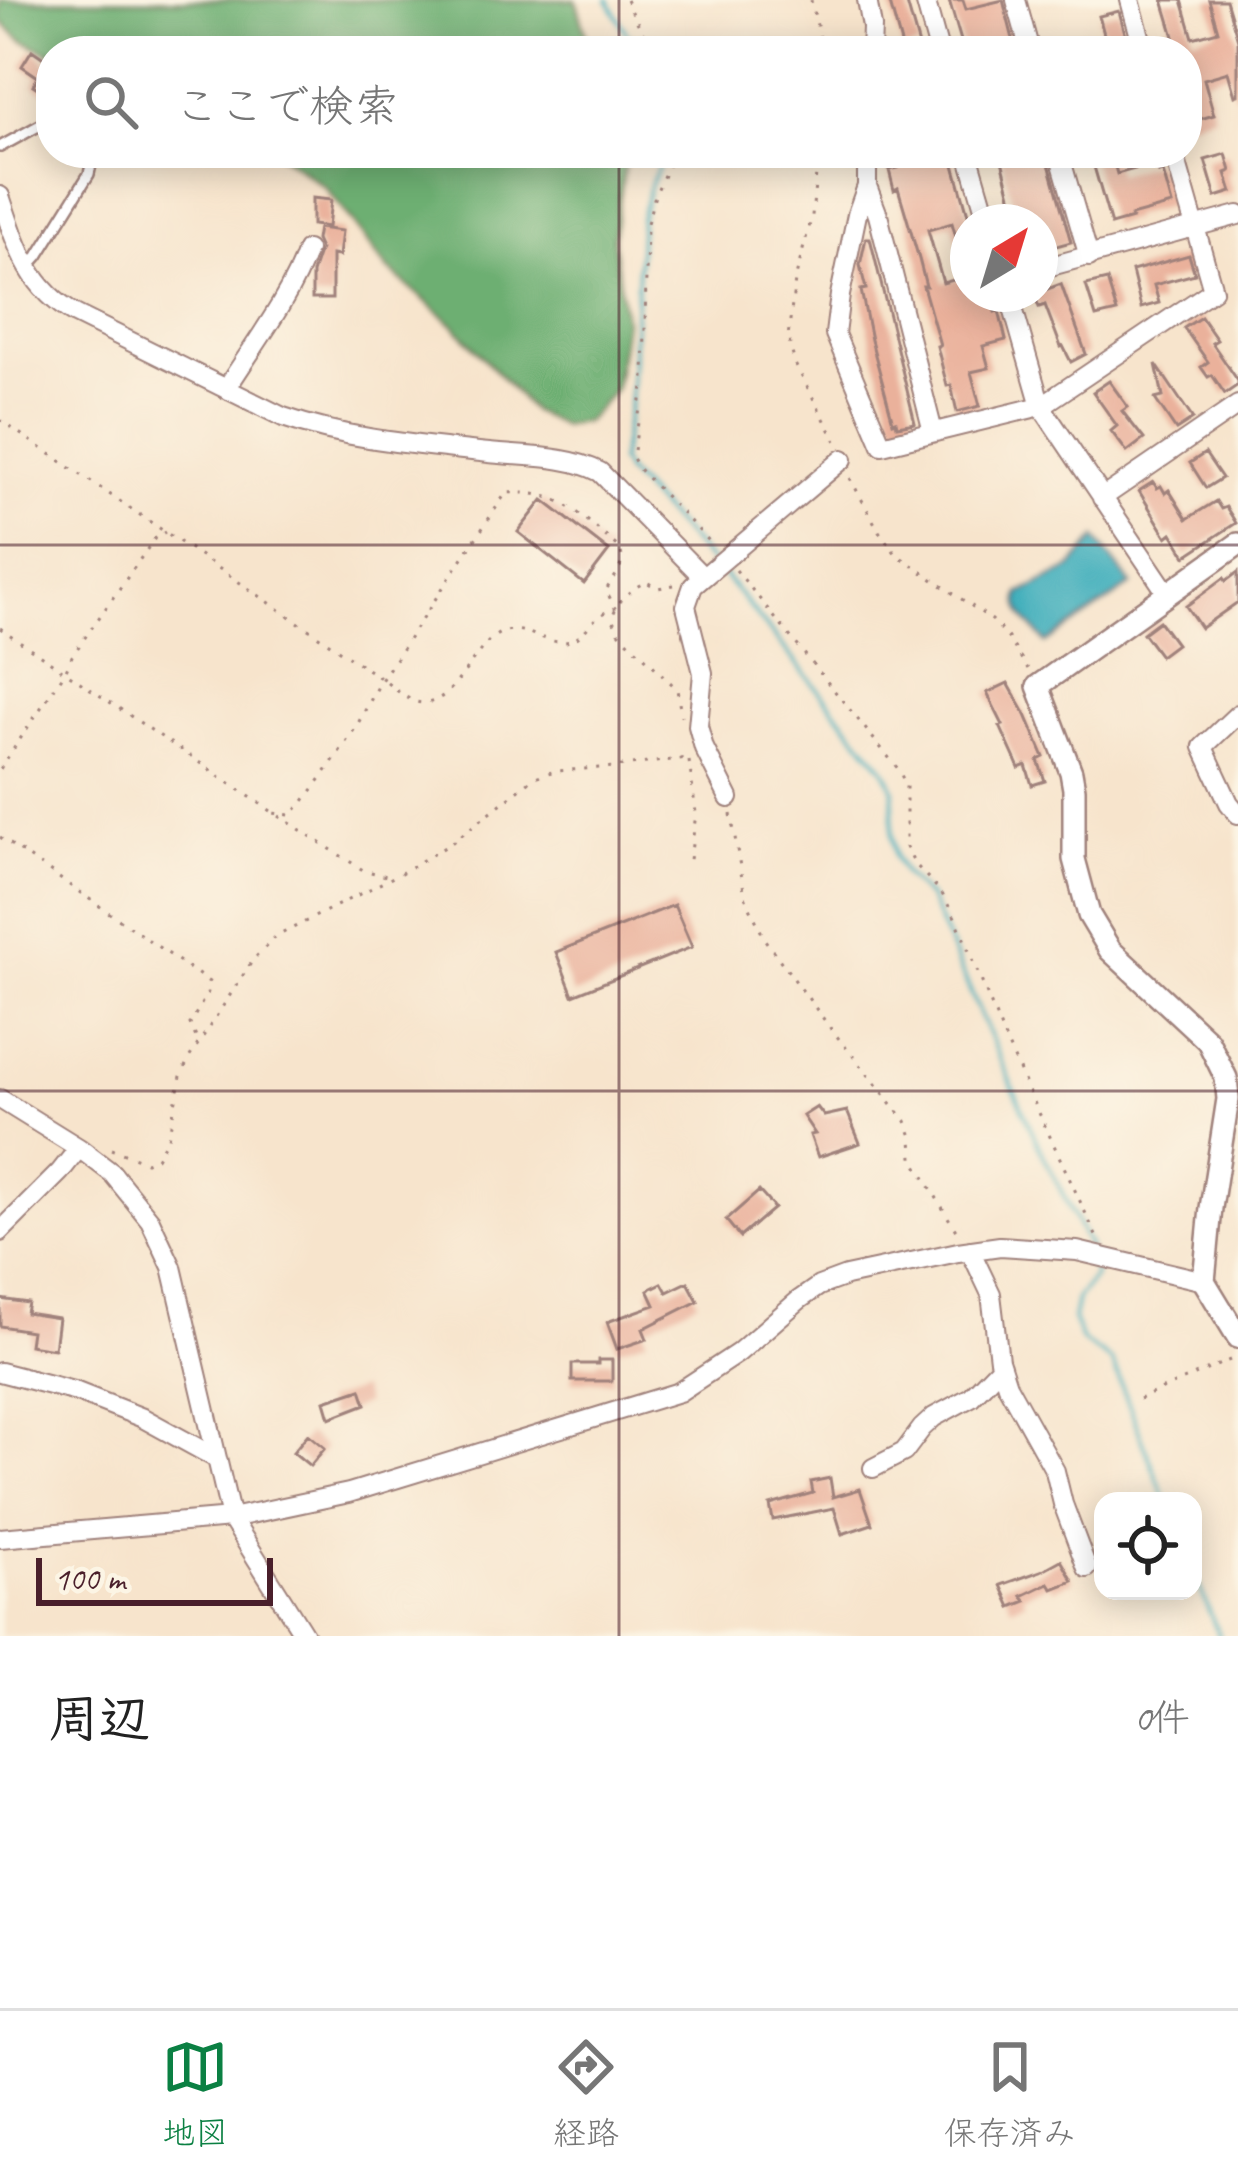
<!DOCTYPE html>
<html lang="ja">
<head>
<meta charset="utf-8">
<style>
  :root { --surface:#fff; --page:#f2f2f2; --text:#222; --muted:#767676; --line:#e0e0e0; --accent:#0b8043 }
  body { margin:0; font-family:Caveat,"Klee One",sans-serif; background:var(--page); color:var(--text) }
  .controls { position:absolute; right:36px; bottom:36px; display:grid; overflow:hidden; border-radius:24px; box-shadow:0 6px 30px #0003 }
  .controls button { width:108px; height:108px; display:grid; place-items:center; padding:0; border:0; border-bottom:3px solid var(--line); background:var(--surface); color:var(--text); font:60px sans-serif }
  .compass { position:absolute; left:950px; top:204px; width:108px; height:108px; border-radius:50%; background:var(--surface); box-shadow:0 6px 30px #0003; rotate:38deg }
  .scale { position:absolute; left:36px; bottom:30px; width:237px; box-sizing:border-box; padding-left:12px; border:6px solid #4a1f2b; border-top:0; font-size:33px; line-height:42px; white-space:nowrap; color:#4a1f2b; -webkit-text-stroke:9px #fcf5e5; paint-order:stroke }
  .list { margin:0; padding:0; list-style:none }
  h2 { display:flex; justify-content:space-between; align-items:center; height:156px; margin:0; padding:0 48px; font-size:51px }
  h2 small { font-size:39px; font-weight:400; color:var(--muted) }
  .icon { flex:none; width:66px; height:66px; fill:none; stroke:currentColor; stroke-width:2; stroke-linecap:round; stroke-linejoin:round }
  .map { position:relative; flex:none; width:1238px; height:1636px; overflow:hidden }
  .search { position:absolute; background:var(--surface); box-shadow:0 6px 30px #0003; left:36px; right:36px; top:36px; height:132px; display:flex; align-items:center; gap:30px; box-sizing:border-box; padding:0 42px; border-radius:48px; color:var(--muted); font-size:45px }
  .sheet { height:372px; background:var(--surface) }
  nav { display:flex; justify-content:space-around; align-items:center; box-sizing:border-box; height:168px; border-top:3px solid var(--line); background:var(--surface); font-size:33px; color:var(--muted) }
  nav a { display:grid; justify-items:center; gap:6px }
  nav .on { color:var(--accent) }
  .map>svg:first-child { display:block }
  .forest { fill:#6daf72; stroke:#5c674e; stroke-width:3 }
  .water { fill:#3eadbb; stroke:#446673; stroke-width:3 }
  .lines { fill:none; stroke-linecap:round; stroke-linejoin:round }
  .stream { stroke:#3eadbb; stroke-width:4.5 }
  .building { fill:#eab19b }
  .service-casing { stroke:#a0827c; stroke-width:14 }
  .minor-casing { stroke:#a0827c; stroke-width:22 }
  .tertiary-casing { stroke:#a0827c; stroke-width:26 }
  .path { stroke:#a0827c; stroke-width:3; stroke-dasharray:3 9; stroke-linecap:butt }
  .service { stroke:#fff; stroke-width:9 }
  .minor { stroke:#fff; stroke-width:18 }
  .tertiary { stroke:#fff; stroke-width:21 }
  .grid { fill:none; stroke:#4a1f2b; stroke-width:3; stroke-opacity:0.55 }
</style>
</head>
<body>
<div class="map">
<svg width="1238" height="1636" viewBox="0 0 1238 1636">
  <rect width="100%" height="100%" fill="#fcf5e5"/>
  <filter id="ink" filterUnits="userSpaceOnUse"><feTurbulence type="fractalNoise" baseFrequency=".00833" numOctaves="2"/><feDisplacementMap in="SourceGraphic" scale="24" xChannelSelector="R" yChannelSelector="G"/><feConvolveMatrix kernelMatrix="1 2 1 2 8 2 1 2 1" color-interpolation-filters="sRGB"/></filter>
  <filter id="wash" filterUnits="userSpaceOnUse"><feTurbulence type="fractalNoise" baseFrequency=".004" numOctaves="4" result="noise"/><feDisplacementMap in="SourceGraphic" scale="48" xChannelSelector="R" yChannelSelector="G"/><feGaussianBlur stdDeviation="2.7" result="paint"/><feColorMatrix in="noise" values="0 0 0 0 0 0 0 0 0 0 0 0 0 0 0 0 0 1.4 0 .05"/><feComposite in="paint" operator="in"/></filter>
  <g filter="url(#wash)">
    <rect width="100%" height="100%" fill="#f7e4cc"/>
    <path class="forest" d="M0 0H576L591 51H51V54L19 38 0 20Z
      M278 153H627L613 238 625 320 615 389 587 421 563 426 533 412 454 325 388 269 325 187Z"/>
    <path class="water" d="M1096 538 1132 585 1046 643C1034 628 1014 613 1020 594L1071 568Z"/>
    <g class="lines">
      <path class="stream" d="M608 0 637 51
        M665 153 649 188 641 218 630 403 620 461 626 472 711 562
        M719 570 885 770 894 790 892 834 895 857 904 874 929 898 1037 1142 1089 1247
        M1091 1258 1095 1275 1077 1299 1073 1319 1082 1341 1112 1361 1166 1501
        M1193 1570 1219 1636"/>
    </g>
    <g id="blocks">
      <path class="building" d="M889 0H906L919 46 903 51Z
        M949 0H963L966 9 1003 0 1016 51H964Z
        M1163 0H1182L1193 38 1218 31 1209 0H1226L1238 40V95L1235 96 1228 72 1204 79 1214 115 1187 123V51H1162L1161 48 1176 43Z
        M1119 11 1128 44 1108 49 1099 16Z
        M32 50 45 59 43 62 47 64 51 58V97L33 85 38 77 22 66Z
        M894 153H950L953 161 970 222 968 241 958 244 952 223 928 230 943 283 968 276V294H990L995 312 999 311 1006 340 983 346 989 368 971 372 980 406 957 412 951 385 947 386 937 346 940 345 923 286H926L919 259 898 188 894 190 889 170 898 168Z
        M1000 153H1046L1071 242 1053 247 1047 222H1018Z
        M1090 153H1111L1117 174 1156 163 1159 173 1163 172 1172 205 1131 216 1132 219 1111 225Z
        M1226 154 1231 171 1226 173 1232 192 1216 197 1205 160Z
        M312 198 331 200 328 227 312 225Z
        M318 228 342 231 339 256 332 255V299H312V273L320 249 316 240Z
        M866 238H870L915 423 897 426 896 421 893 422 871 340 861 290 866 289 860 265Z
        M1189 255 1195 274 1154 285 1159 303 1141 308 1132 271Z
        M1107 280 1117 312 1096 317 1086 285Z
        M1061 284 1086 354 1071 362 1063 346 1061 347 1045 305 1039 307 1034 294Z
        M1201 317 1217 340 1212 343 1238 381V385L1225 394 1212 375 1208 377 1201 367 1208 362 1184 328Z
        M1156 364 1193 419 1176 430 1155 399 1163 397Z
        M1109 381 1128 407 1122 411 1144 439 1127 452 1111 431 1117 426 1093 392Z
        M1205 453 1222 478 1206 488 1190 463Z
        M1153 482 1157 488 1161 486 1165 493 1169 490 1187 519 1216 501 1221 509 1226 507 1236 523 1186 556 1172 533 1167 537 1139 491Z
        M543 500 609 551 584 584 518 532Z
        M1238 572V602L1201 628 1186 606 1224 578 1226 581Z
        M1159 621 1176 644 1160 656 1143 633Z
        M1008 683 1026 715 1044 757 1038 760 1045 781 1032 785 1026 765 1019 768 1000 726 1003 725 987 693Z
        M674 905 692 947 573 995 556 952Z
        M817 1107 824 1116 847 1111 860 1143 818 1157 810 1135 815 1134 803 1116Z
        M759 1191 774 1208 740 1237 726 1220Z
        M688 1282 698 1301 643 1329 647 1339 617 1349 607 1322 655 1305 648 1290 662 1283 667 1292Z
        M0 1299 28 1303 26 1313 58 1318 54 1349 29 1345 31 1331 0 1326Z
        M598 1360H612V1381H572V1364H598Z
        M361 1389 366 1404 330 1418 325 1401Z
        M308 1434 325 1448 310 1466 293 1452Z
        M830 1478 833 1497 860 1489 872 1524 842 1534 834 1508 773 1520 770 1505 813 1493 811 1482Z
        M1061 1560 1073 1581 1053 1589 1049 1583 1022 1596 1026 1601 1011 1607 1001 1585 1041 1571Z"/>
    </g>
  </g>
  <g filter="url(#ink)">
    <use href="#blocks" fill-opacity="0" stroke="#a0827c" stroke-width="3"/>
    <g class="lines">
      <defs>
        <path id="service" d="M0 147 51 119
          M29 266 38 256 89 174 91 165 87 153"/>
        <path id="minor" d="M867 0 872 27 871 51
          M925 0 939 51
          M1016 0 1030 51
          M1130 0 1144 51
          M867 153V186L878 215 933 432
          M968 153 988 222
          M1059 153 1089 257
          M867 186 857 214 840 295 835 334 882 445 1041 406 1213 290 1174 153
          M0 196C16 243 28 288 75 314L283 417C349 440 420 445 489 453 525 457 568 455 600 472L703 577
          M1040 269 1238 215
          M1009 294 1041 406 1167 593
          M226 389C252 348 292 295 307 250
          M1102 498 1238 405
          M1238 714 1203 747 1229 803 1238 814
          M729 798 704 748 698 726 703 673 686 606 693 586 843 459
          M0 1099 79 1148 112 1173 150 1220 172 1267 231 1518 305 1636
          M0 1232 60 1172 79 1148
          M970 1250 991 1294 999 1360 1007 1385 1055 1471 1063 1504 1087 1568
          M0 1372 77 1392 143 1418 216 1458
          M873 1468 904 1452 922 1428 934 1417 971 1397 1001 1366
          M0 1538 231 1518 349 1493 679 1392 738 1353 799 1300 819 1286 846 1276 958 1252 1000 1246 1077 1251 1204 1281"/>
        <path id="tertiary" d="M1238 544 1038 686 1071 772 1074 789V859L1089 915 1110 950 1208 1041 1226 1078 1228 1099 1211 1208 1204 1281 1238 1337"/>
      </defs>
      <use href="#service" class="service-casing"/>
      <use href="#minor" class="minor-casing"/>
      <use href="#tertiary" class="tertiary-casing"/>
      <path class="path" d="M626 0 652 51
        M811 0 823 51
        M674 153 655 195 647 223 644 379 633 458 639 469 713 545
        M818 153 812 216 795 280 788 337 795 364 836 441
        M0 420 382 679C391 686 403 696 413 701 455 716 472 639 506 631 529 626 548 647 570 641 584 637 588 624 599 616 602 614 612 609 615 608L606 590C614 577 628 563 619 548 579 514 562 490 506 493L382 679 356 727 325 773 301 805 290 815 273 813
        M850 478 879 531 896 554 992 620 1006 635 1028 669
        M736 570 899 770 906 786V847L914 863 941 892 956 919 1008 1046 1098 1240
        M674 585 658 588 646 582C630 589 617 601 612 618L619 632 677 689 681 716
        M0 628 271 811
        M689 761 696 813 690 860
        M0 769 65 672 72 656 155 538 165 532
        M731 814 745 896 765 940 831 1029 906 1121 912 1136 913 1158 958 1234
        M279 816 363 870 390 877
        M0 837 209 982 208 992 190 1024 198 1042
        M111 1149 146 1162 156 1158 168 1138 181 1076 189 1058 253 960 275 937 401 873 450 844 535 777 555 771 615 767 687 758
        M1139 1399 1237 1357"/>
      <use href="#service" class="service"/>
      <use href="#minor" class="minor"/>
      <use href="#tertiary" class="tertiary"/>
    </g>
  </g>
  <path class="grid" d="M619 0V51M619 153V1636M0 545H1238M0 1091H1238"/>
</svg>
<div class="controls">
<button><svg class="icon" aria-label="locate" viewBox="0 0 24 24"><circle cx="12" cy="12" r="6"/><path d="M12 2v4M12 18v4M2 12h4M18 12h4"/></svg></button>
</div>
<svg class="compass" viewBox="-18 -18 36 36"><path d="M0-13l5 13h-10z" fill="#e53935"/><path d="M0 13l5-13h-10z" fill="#767676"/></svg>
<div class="scale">100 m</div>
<div class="search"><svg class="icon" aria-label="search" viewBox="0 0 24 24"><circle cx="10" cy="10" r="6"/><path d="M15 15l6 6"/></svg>ここで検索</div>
</div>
<section class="sheet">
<h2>周辺<small>0件</small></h2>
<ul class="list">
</ul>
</section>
<nav>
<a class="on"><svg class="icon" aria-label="map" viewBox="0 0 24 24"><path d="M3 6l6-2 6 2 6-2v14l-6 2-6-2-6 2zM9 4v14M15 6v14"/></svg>地図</a>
<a><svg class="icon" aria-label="directions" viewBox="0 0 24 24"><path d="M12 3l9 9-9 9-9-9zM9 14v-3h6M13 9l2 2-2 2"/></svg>経路</a>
<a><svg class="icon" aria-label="saved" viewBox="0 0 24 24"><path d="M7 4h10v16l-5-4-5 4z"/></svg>保存済み</a>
</nav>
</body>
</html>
